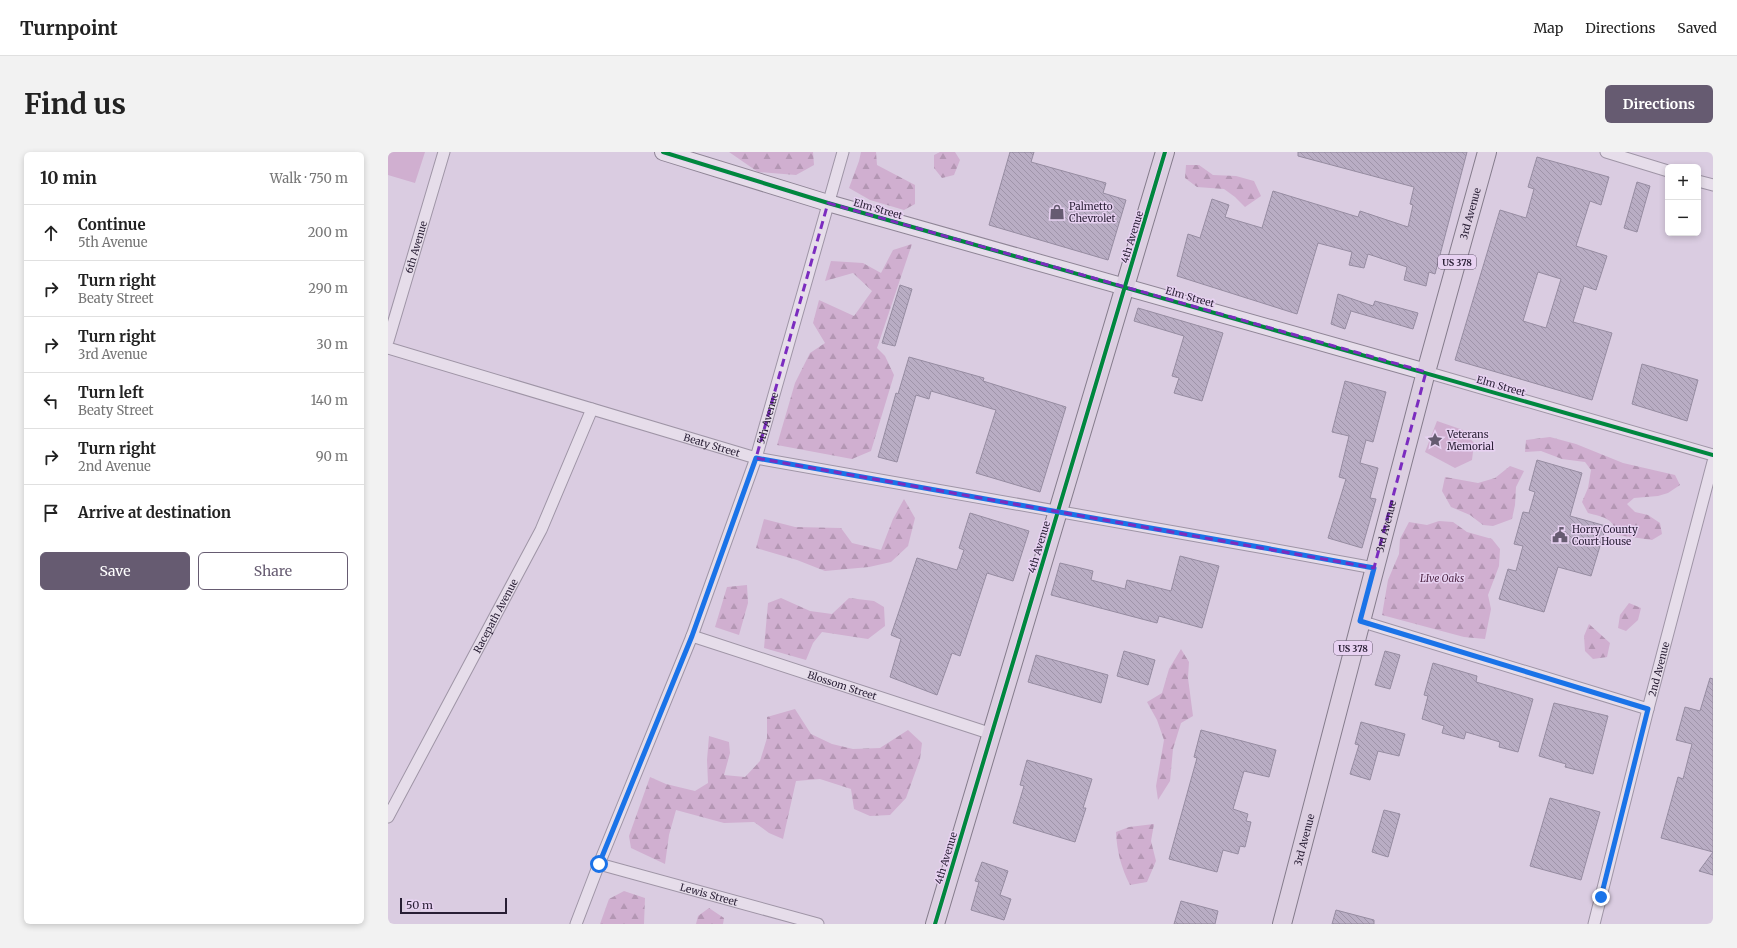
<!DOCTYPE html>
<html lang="en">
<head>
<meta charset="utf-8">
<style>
  :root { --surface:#fff; --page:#f2f2f2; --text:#222; --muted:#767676; --line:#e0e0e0; --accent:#665b71 }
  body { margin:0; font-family:Merriweather,serif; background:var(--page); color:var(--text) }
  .controls { position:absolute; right:12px; top:12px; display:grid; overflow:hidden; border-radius:6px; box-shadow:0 2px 6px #0003 }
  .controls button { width:36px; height:36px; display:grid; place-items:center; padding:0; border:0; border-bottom:1px solid var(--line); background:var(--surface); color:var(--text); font:20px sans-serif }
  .scale { position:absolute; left:12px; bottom:10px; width:107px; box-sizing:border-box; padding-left:4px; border:2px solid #281e34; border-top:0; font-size:11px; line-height:14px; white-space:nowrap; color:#281e34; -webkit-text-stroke:3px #e8d2f2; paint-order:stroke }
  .stop { position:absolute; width:12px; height:12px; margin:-9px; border:3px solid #1a73e8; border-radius:50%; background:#fff }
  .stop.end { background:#1a73e8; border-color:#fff; box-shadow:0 1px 4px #0008 }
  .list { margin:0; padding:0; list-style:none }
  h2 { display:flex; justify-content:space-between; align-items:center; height:52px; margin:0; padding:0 16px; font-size:17px }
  h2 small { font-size:13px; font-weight:400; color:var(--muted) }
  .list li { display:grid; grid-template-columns:26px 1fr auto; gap:12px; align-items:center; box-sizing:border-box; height:56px; padding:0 16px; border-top:1px solid var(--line) }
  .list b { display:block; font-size:15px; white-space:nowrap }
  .list p { margin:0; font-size:13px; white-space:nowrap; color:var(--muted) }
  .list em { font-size:13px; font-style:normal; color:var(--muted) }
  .actions { display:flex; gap:8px; padding:12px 16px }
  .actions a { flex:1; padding:9px 0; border:1px solid var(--accent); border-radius:6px; text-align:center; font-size:14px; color:var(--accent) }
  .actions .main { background:var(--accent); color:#fff }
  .icon { flex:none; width:22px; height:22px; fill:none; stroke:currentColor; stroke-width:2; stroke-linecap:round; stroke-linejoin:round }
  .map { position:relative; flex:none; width:1325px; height:772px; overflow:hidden; border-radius:6px }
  header { display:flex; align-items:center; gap:24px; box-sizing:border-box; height:56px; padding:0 20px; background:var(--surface); border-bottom:1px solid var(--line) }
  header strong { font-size:19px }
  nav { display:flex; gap:22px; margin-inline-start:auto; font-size:14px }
  .intro { display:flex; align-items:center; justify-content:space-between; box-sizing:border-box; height:96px; padding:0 24px }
  h1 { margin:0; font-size:28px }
  .button { padding:10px 18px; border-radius:6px; background:var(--accent); color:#fff; font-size:14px; font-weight:700 }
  main { display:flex; gap:24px; padding:0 24px }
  aside { flex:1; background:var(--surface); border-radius:6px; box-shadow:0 2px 6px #0003 }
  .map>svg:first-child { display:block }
  .forest { fill:url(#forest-firs) }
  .green { fill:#d0afd0 }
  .building { fill:url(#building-back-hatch); stroke:#968ca1; fill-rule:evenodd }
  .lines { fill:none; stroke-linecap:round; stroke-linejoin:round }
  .street-casing { stroke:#9f95a6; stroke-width:13 }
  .secondary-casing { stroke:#8f8596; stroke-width:18 }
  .primary-casing { stroke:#857c8c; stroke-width:20 }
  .street { stroke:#e6ddea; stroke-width:11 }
  .secondary { stroke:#e6ddea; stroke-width:16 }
  .primary { stroke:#dccfe1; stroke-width:18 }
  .cycleway-casing { stroke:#e8d2f2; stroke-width:6 }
  .cycleway { stroke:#00873e; stroke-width:4 }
  .route { stroke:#1a73e8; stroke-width:5 }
  .marked { fill:none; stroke:#7b2cbf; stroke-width:3; stroke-dasharray:8 5; stroke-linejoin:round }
  .labels { text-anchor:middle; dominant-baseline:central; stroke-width:3; stroke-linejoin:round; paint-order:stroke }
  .shield { fill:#e8d2f2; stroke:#62546d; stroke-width:1 }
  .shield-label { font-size:9px; font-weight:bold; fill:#281e34 }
  .poi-label { font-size:10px; fill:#281e34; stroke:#e8d2f2; text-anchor:start }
  .street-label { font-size:10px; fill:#281e34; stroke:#e8d2f2 }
  .park-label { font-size:10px; font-style:italic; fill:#4f2645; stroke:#e8d2f2 }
</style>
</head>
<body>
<header>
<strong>Turnpoint</strong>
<nav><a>Map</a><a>Directions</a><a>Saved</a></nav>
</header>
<div class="intro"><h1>Find us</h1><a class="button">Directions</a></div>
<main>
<aside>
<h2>10 min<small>Walk · 750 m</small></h2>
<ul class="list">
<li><svg class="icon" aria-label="ahead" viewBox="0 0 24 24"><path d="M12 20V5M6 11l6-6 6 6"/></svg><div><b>Continue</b><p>5th Avenue</p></div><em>200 m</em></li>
<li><svg class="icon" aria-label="right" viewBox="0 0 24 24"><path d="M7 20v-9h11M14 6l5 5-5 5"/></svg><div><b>Turn right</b><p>Beaty Street</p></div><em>290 m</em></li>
<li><svg class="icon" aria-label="right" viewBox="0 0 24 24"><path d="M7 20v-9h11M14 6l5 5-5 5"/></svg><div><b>Turn right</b><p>3rd Avenue</p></div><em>30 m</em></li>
<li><svg class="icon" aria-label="left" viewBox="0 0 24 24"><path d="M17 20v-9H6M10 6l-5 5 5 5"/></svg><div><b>Turn left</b><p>Beaty Street</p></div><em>140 m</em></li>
<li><svg class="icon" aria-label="right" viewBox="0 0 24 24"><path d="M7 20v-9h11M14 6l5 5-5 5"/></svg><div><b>Turn right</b><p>2nd Avenue</p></div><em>90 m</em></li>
<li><svg class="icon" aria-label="arrive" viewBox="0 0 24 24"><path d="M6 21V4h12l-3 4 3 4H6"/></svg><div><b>Arrive at destination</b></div></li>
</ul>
<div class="actions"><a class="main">Save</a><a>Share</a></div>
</aside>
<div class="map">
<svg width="1325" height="772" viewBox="0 0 1325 772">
  <defs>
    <pattern id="forest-firs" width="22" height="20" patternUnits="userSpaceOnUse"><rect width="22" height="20" fill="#d0afd0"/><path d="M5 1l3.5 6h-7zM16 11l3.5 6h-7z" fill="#b396b3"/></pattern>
    <pattern id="building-back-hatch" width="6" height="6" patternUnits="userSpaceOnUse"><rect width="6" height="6" fill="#b9adc4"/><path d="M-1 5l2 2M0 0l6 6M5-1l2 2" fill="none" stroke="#9f94a9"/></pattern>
  </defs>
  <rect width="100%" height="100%" fill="#dacce1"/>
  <path class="forest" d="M341 0H425L426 13 408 23 370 20Z
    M473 0H488L489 13 527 33V52L516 58 482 48 461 36 471 9Z
    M552 0H567L572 8 566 23 554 26 546 16V3Z
    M798 13H811L825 23 848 24 866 29 873 44 857 55 847 45 836 37 809 35 797 26Z
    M524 92 489 196 497 204 506 223 483 299 464 307 389 293 407 231 422 201 437 191 425 171 431 148 466 164 484 139 465 121 437 129 443 109 475 111 493 121 505 98Z
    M1162 285 1188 292 1235 311 1287 323 1292 333 1280 341 1270 344 1246 346 1239 352 1247 360 1260 363 1272 371 1274 382 1264 388 1229 383C1226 366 1215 365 1200 361L1194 350 1200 336 1203 318 1197 310 1174 307 1153 299 1137 300 1138 288Z
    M1122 314 1136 319 1128 335 1127 353 1124 367 1105 374 1095 373 1082 363 1063 355 1054 339 1057 325 1090 331 1107 326Z
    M516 347 527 366 520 394 503 410 481 415 437 419 409 408 368 396 376 367 407 375 453 376 464 391 493 398 505 367Z
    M1051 369 1065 370 1079 380 1104 387 1112 397 1111 414 1100 443 1103 457 1097 487 1076 485 994 463 1000 428 1011 402 1012 387 1021 370 1039 373Z
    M359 433 360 451 351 483 327 475 339 435Z
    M393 446 422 459 444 462 461 446 486 449 496 455 497 474 480 487 434 480 425 491 418 508 376 496 380 451Z
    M1241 451 1253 456 1250 468 1238 479 1230 476 1232 463Z
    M1201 472 1222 491 1219 505 1205 507 1197 499 1196 484Z
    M793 497 801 510 800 526 805 564 793 571 785 597 782 629 770 648 768 634 776 588 769 568 759 550 774 541 781 517Z
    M407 557 423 582 444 592 465 597 492 596 520 578 534 591 532 607 518 646 502 663 482 664 466 657 463 637 432 627 408 629 395 687 381 681 366 670 336 671 288 658 281 683 277 712 243 696 241 684 262 625 278 632 307 639 320 631 319 608 321 584 341 590 342 601 336 623 357 625 372 609 379 586V565Z
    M766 672 763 689 768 709 759 730 742 733C733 715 729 700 728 680L741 675Z
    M236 739 257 746 256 772H212L221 747Z
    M321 756 336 766 335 772H308L310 764Z"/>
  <path class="green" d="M0 0H37L27 31 0 23Z
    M1049 269 1075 278 1086 291 1084 308 1067 316 1037 300Z"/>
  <path class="building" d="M622 0H646L643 10 718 31 715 41 738 48 720 108 601 73Z
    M910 0H1079L1047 122 1041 120 1038 134 1016 128 1019 115 980 102 976 116 961 113 964 100 930 91 909 162 789 124 800 82 812 86 824 47 841 53 837 65 874 76 885 39 970 65 972 59 1020 75 1025 53 1022 52 1026 35 910 4Z
    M1149 5 1221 25 1213 53 1202 49 1188 94 1219 104 1208 138 1196 134 1185 170 1224 181 1204 248 1067 208 1112 58 1138 66 1146 37 1140 35ZM1150 120 1173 127 1158 176 1135 169Z
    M1249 30 1262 34 1249 80 1236 76Z
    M512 133 524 137 507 194 494 191Z
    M950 142 985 154 987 149 1030 161 1025 177 963 159 957 177 943 172Z
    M750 156 835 181 814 249 786 241 791 226 784 224 796 184 746 169Z
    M521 205 596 226 595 229 678 255 652 340 588 321 608 258 543 239 541 247 528 243 509 310 490 305 508 241 510 242Z
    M1254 212 1310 228 1299 269 1244 252Z
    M957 229 998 240 985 290 978 288 972 311 990 316 982 346 988 347 974 396 940 386 958 327 951 325 961 284 944 280Z
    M1149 308 1194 321 1182 364 1218 374 1203 424 1170 415 1156 460 1111 447 1120 417 1128 419 1135 394 1126 392 1135 360 1141 361 1147 340 1141 338Z
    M582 361 641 379 625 429 599 421 572 504 564 501 549 543 502 525 513 487 503 483 529 406 569 418 576 398 571 396Z
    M792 404 831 414 814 476 771 464 769 471 663 443 672 411 705 419 703 428 737 437 739 428 783 439Z
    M736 499 767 508 760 533 729 524Z
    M997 499 1012 503 1002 537 987 533Z
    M648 503 720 523 713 551 640 530Z
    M1045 511 1089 524 1088 530 1145 547 1130 600 1111 595 1112 590 1078 580 1076 587 1054 581 1056 574 1034 567 1040 544 1036 543Z
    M1322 526 1325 527V700L1273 686 1290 625 1295 627 1304 592 1288 588 1297 555 1312 559Z
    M1166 551 1220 564 1205 622 1177 615 1178 612 1151 604Z
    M973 570 1017 582 1011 604 990 599 982 628 962 622 971 593 967 592Z
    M813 578 888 598 881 625 856 619 845 657 860 662 858 669 863 670 857 695 852 694 850 702 835 698 829 720 781 707 809 606 806 605Z
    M639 608 704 627 695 656H698L687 690 625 671 636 634 632 633Z
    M1162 646 1212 660 1193 728 1142 714Z
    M996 658 1012 662 1000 705 984 700Z
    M1325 700V723L1311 719Z
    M594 710 620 719 612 743 623 747 616 768 583 758 591 730 587 729Z
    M793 749 830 759 827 772H786Z
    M948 758 986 768V772H944Z"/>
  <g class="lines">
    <defs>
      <g id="street">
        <path d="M1218 0 1280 19"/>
        <path d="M1310 29 1325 33"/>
        <path id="s1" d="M0 189 56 0"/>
        <path id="s2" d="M0 196 368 306 877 396 986 416"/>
        <path d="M1038 220 1325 303"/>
        <path d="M972 469 1260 557"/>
        <path id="s3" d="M304 484 604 582"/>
        <path id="s4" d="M0 665 153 378 204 257"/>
        <path id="s5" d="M211 712 430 772"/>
        <path id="s6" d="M188 772 211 712 304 484 368 306 455 0"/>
        <path id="s7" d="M1206 772 1260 557 1325 310"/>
      </g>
      <path id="secondary" d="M275 0 440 51 1038 220"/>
      <g id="primary">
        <path d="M547 772 777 0"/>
        <path id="s8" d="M894 772 1038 220 1099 0"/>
      </g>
    </defs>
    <use href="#street" class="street-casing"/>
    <use href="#secondary" class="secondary-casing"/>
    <use href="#primary" class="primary-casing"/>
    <use href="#street" class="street"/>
    <use href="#secondary" class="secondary"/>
    <use href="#primary" class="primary"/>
    <defs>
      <path id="cycleway" d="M275 0 440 51 1325 303
        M547 772 777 0"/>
    </defs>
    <use href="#cycleway" class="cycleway-casing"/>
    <use href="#cycleway" class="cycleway"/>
  </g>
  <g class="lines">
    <path class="route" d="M211 712 304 484 368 306 682 362 877 396 986 416 972 469 1260 557 1213 745"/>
  </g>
  <path class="marked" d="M440 51 1038 220 986 416 368 306Z"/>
  <defs>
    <symbol id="shop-bare" viewBox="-9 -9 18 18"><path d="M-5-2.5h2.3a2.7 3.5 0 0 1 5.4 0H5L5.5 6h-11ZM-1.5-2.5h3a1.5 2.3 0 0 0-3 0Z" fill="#665b71" stroke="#e8d2f2" stroke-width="2.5" paint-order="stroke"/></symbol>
    <symbol id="sight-bare" viewBox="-9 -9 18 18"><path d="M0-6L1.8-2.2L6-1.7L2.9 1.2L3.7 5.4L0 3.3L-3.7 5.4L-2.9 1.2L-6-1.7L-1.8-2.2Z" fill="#665b71" stroke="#e8d2f2" stroke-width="2.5" paint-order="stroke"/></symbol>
    <symbol id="civic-bare" viewBox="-9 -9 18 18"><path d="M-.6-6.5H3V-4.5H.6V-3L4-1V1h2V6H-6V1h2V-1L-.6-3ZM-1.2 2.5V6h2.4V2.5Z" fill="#665b71" stroke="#e8d2f2" stroke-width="2.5" paint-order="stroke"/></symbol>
  </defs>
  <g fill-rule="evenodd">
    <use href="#shop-bare" x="658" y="49" width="22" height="22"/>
    <use href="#sight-bare" x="1036" y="277" width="22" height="22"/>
    <use href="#civic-bare" x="1161" y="372" width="22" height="22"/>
  </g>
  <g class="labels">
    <g class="shield">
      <rect x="1050" y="103" width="38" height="14" rx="3"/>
      <rect x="946" y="489" width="38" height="14" rx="3"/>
    </g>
    <g class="shield-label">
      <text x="1069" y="110">US 378</text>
      <text x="965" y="496">US 378</text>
    </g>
    <g class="poi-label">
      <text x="681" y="54">Palmetto<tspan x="681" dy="12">Chevrolet</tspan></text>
      <text x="1059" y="282">Veterans<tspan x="1059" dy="12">Memorial</tspan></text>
      <text x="1184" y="377">Horry County<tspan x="1184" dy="12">Court House</tspan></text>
    </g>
    <g class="street-label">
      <text transform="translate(490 57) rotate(16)">Elm Street</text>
      <text stroke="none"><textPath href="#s8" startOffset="735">3rd Avenue</textPath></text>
      <text transform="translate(744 85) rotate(-73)">4th Avenue</text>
      <text stroke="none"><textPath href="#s1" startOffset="98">6th Avenue</textPath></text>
      <text transform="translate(802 145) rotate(16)">Elm Street</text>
      <text transform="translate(1113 234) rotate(16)">Elm Street</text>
      <text stroke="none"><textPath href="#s6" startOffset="541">5th Avenue</textPath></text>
      <text stroke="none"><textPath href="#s2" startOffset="338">Beaty Street</textPath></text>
      <text stroke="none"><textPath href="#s8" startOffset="411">3rd Avenue</textPath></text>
      <text transform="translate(651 395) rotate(-73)">4th Avenue</text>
      <text stroke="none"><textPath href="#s4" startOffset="228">Racepath Avenue</textPath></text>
      <text stroke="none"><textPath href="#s7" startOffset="263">2nd Avenue</textPath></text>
      <text stroke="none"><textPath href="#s3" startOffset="158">Blossom Street</textPath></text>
      <text stroke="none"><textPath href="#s8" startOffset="87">3rd Avenue</textPath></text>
      <text transform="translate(558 706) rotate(-73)">4th Avenue</text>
      <text stroke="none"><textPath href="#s5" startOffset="114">Lewis Street</textPath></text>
    </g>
    <g class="park-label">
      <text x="1054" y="426">LIve Oaks</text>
    </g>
  </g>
</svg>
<div class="controls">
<button>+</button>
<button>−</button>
</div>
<div class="scale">50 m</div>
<div class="stop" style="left:211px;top:712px"></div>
<div class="stop end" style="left:1213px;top:745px"></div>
</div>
</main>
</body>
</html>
